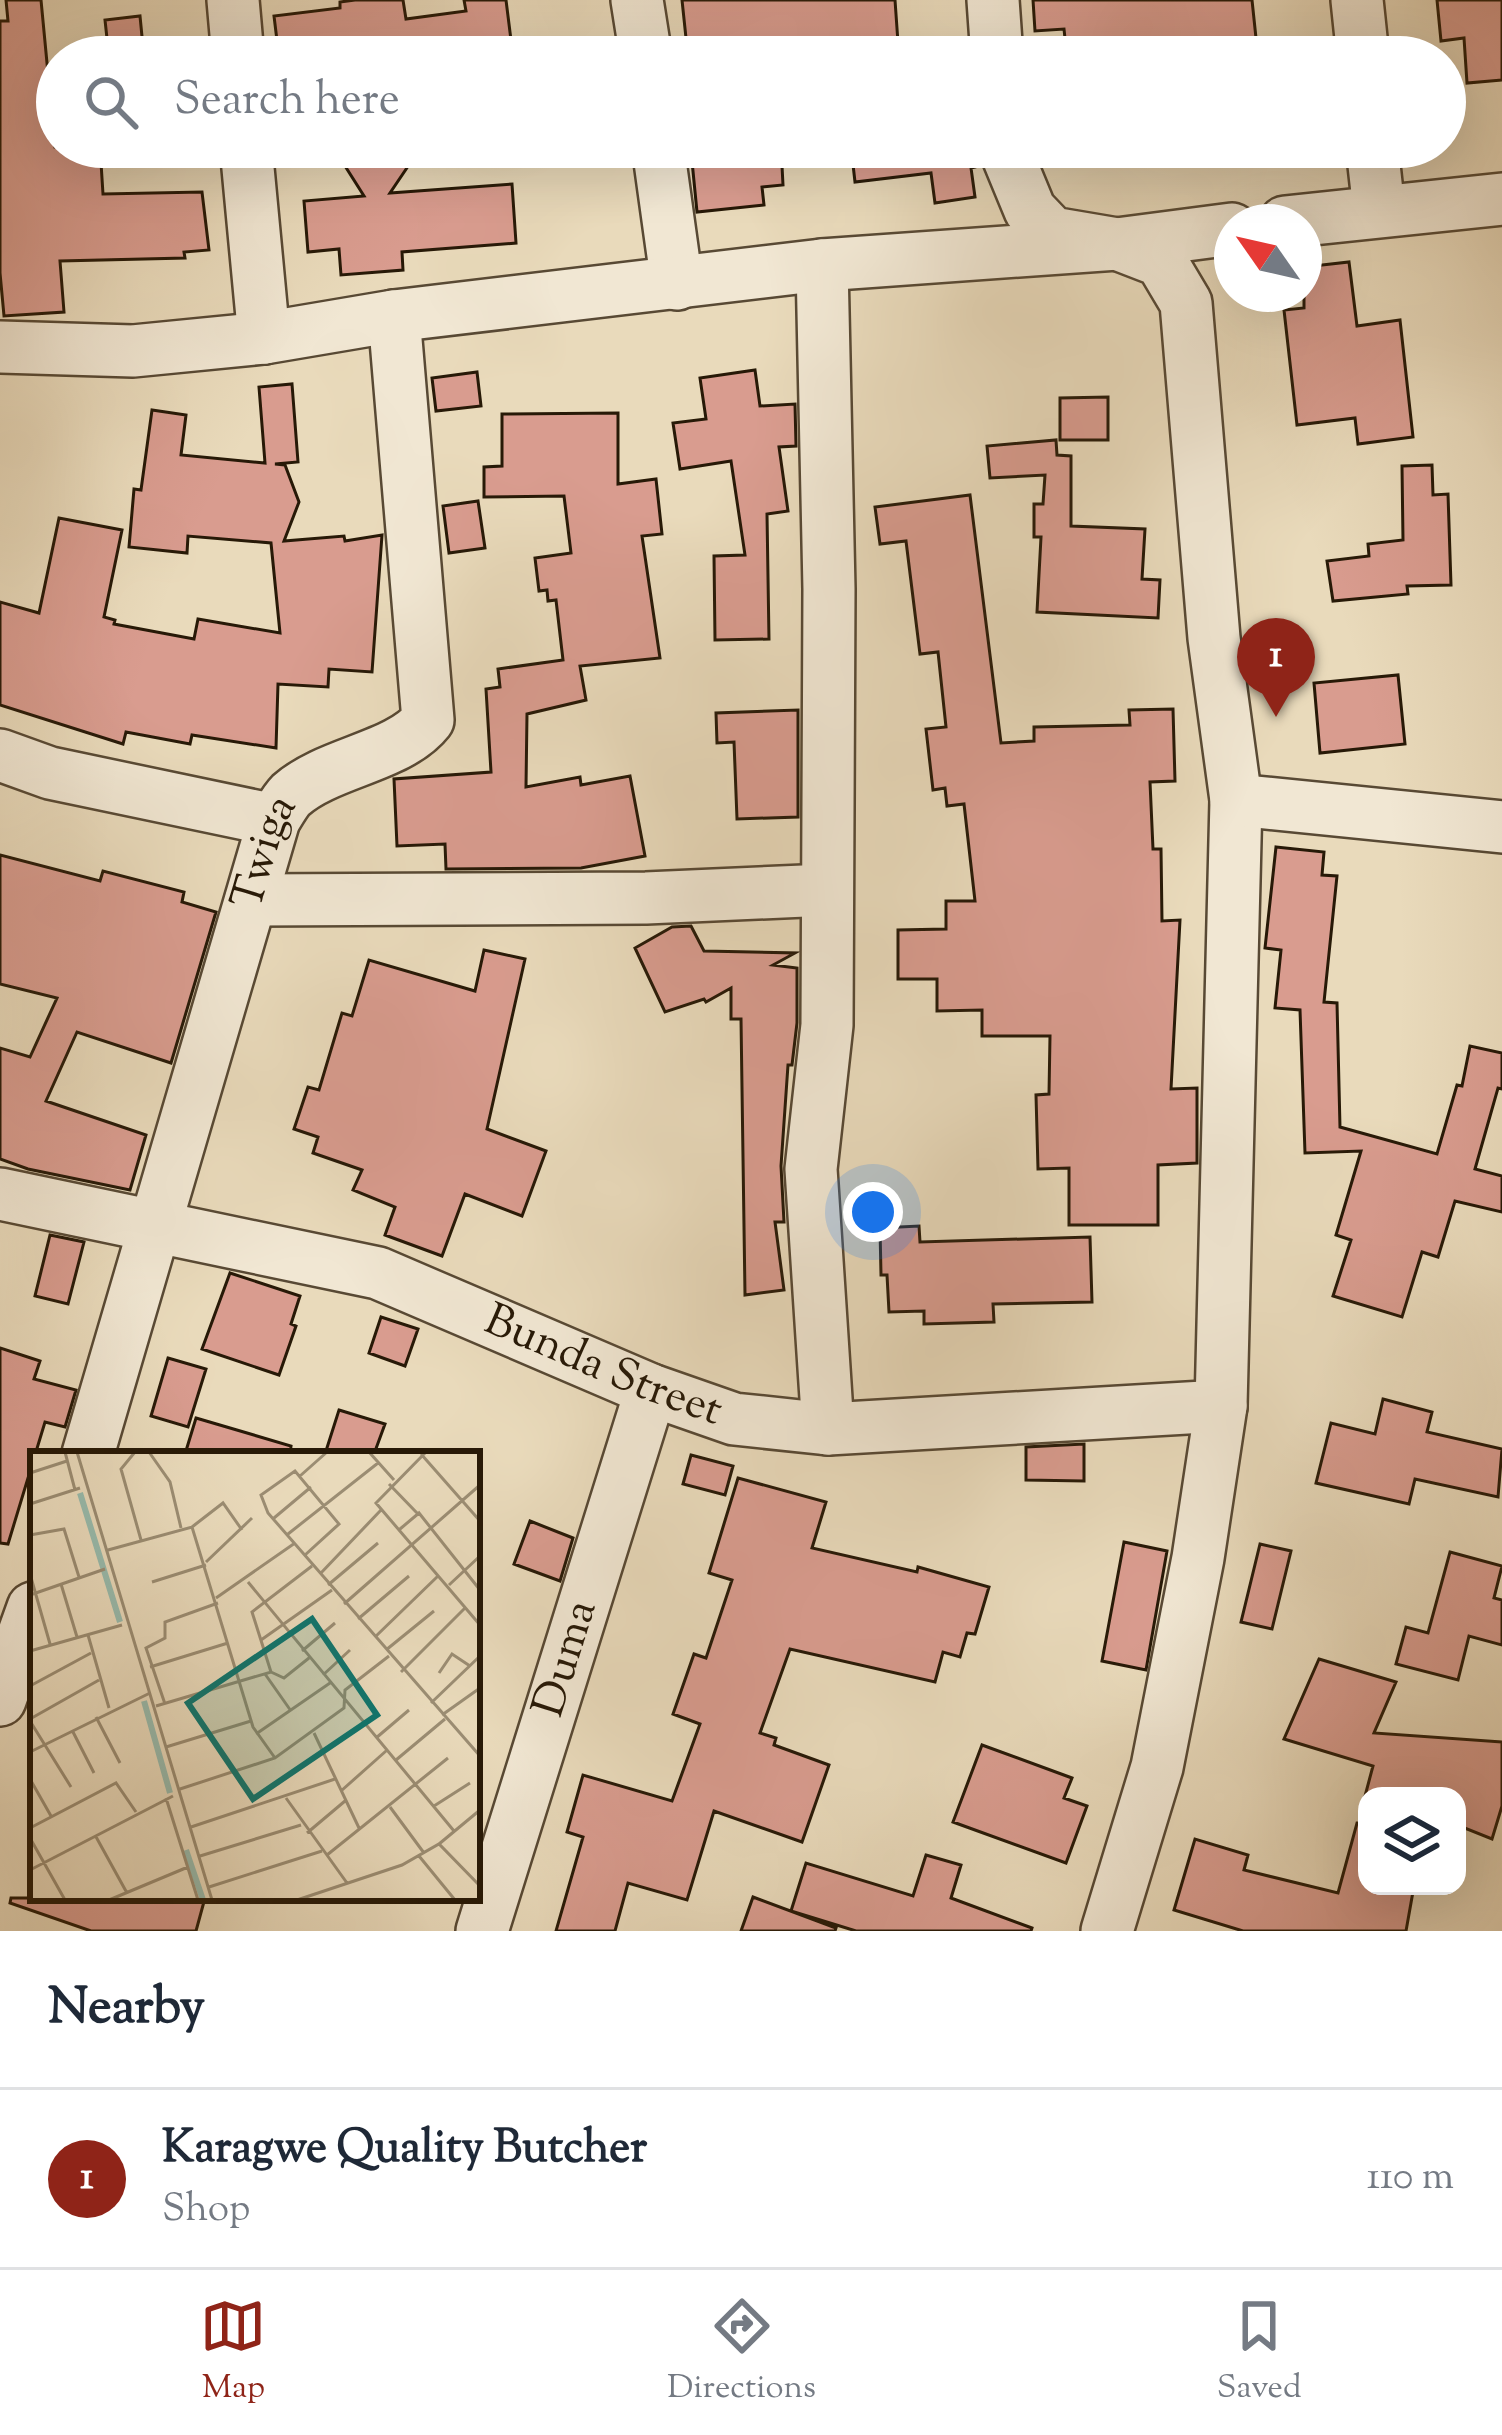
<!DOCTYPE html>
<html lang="en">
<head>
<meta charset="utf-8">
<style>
  :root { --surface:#fff; --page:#f2f2f3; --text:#1f2937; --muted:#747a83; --line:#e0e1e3; --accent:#8f2418 }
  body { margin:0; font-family:"Sorts Mill Goudy",serif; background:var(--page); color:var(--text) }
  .controls { position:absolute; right:36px; bottom:36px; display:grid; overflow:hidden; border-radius:24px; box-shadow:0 12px 48px #0002 }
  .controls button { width:108px; height:108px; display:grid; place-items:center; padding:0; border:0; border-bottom:3px solid var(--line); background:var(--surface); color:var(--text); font:60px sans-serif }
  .compass { position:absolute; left:1214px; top:204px; width:108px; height:108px; border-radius:50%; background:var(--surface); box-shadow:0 12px 48px #0002; rotate:304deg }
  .you { position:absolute; left:873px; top:1212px; width:42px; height:42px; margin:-30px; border:9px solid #fff; border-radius:50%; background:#1a73e8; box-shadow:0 0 0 18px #1a73e833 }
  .badge { display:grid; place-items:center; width:78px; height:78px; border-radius:50%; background:var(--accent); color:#fff; font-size:39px; font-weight:700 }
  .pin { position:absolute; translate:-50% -99px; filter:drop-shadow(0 3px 6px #0008) }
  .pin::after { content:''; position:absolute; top:63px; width:42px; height:36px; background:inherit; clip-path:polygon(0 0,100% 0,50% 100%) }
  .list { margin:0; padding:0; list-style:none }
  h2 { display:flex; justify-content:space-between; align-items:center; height:156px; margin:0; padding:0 48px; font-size:51px }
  h2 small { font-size:39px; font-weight:400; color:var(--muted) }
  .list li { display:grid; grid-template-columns:78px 1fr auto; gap:36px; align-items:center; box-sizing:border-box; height:180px; padding:0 48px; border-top:3px solid var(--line) }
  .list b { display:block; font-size:45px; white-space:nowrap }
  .list p { margin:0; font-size:39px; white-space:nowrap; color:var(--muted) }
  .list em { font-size:39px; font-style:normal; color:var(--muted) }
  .icon { flex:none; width:66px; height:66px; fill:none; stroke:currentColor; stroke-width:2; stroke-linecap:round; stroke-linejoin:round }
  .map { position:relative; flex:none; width:1502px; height:1931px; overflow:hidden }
  .search { position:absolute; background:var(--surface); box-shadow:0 12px 48px #0002; left:36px; right:36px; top:36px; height:132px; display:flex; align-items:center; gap:30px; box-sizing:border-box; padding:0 42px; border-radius:66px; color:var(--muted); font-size:45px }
  .sheet { height:336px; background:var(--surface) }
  nav { display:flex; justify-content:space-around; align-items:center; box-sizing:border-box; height:168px; border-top:3px solid var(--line); background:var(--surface); font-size:33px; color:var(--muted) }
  nav a { display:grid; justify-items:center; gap:6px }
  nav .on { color:var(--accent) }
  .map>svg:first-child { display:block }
  .building { fill:#d99c8f; stroke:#271907; stroke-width:3 }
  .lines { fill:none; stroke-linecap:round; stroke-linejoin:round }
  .minor-casing { stroke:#584934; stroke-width:56 }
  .minor { stroke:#f1e7d3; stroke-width:51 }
  .labels { text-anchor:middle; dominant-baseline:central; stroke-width:10; stroke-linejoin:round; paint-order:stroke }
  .street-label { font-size:45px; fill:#271907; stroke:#f1e7d3 }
  .inset-river { fill:none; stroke:#98bbad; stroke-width:6 }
  .inset-road { fill:none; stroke:#9b8d73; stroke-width:3 }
  .view { fill:#0f766e; fill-opacity:0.15; stroke:#0f766e; stroke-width:6 }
  .inset-edge { fill:none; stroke:#271907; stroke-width:6 }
</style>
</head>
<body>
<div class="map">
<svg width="1502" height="1931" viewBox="0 0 1502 1931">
  <rect width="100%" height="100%" fill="#e9dabb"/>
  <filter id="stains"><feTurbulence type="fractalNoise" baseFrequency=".00167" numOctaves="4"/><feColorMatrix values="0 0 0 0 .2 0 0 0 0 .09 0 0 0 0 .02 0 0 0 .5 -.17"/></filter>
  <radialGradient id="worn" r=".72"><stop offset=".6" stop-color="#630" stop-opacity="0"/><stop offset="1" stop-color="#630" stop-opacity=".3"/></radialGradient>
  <path class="building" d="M6 0H41L55 147H100L103 194 202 192 209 250 184 252 185 258 60 261 64 312 4 316 0 273V21H8Z
    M355 0H403L406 19 466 11 464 0H506L511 40 430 52V57H279L274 16 340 8V2Z
    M682 0H895L899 57H688Z
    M1033 0H1252L1258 57H1067L1064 29 1035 31Z
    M1437 0H1502V80L1467 83 1464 38 1441 41Z
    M140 16 144 57H109L105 20Z
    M333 147H421L390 193 512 184 516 243 402 252 403 270 341 275 339 249 308 252 304 201 364 196Z
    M718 147H781L783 185 762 187 764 205 697 212 691 151Z
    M851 147H974L975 167 971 168 975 197 935 203 931 173 855 182Z
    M1349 262 1357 326 1400 320 1413 437 1358 444 1355 418 1297 425 1284 310 1304 308V267Z
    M755 370 760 406 795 404 796 446 779 447 788 511 767 514 769 639 715 640 714 556 745 555 731 461 680 469 673 423 706 419 700 378Z
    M477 372 481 406 436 411 432 378Z
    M292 384 298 462 275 464 285 465 299 502 284 541 344 536 345 541 382 535 372 672 329 669 328 687 278 684 276 748 192 735 190 744 126 732 123 744 0 705V602L39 613 59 518 122 530 104 617 115 620 114 624 194 639 198 619 280 633 271 543 188 536 187 553 129 547 134 489 141 490 152 410 186 415 181 455 265 463 259 387Z
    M1108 397V440H1060V398Z
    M618 413V484L656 479 662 534 642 536 660 658 580 666 586 700 527 714 526 787 580 777 581 785 630 776 645 856 581 868 446 869 445 844 397 846 394 779 491 772 486 689 500 687 498 669 563 660 556 600 548 601 547 590 539 591 535 558 571 553 564 496 484 497V467L502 466V414Z
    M1056 440 1057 455 1071 456V526L1145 529 1142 579 1160 580 1158 618 1037 612 1041 537H1034V504H1043L1045 475 990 478 987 446Z
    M1432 465 1433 495 1448 494 1451 585 1407 586 1408 594 1333 601 1327 561 1369 556 1368 544 1403 540 1402 466Z
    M970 495 1001 743 1034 741V727L1130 725 1129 710 1173 709 1175 781 1150 782 1153 849H1161L1162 921 1180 920 1171 1089 1197 1088V1163L1158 1165V1225H1069V1168L1038 1169 1036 1095 1049 1094 1050 1036H982V1010L937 1011V979H898V930L946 929V901H975L964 804 947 806 945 788 933 790 926 729 946 727 938 652 920 654 906 541 880 544 875 507Z
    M478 501 485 548 449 553 443 506Z
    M1398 675 1405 744 1320 753 1314 683Z
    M798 710V817L737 819 734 742 717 743 716 713Z
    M1276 847 1324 852 1322 875 1337 876 1324 1002 1337 1003 1340 1127 1437 1154 1457 1085 1462 1086 1470 1046 1502 1053V1089L1498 1088 1475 1169 1502 1176V1212L1455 1201 1438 1257 1422 1252 1402 1317 1333 1296 1351 1240 1336 1235 1361 1151 1305 1153 1300 1010 1275 1008 1281 950 1265 948Z
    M0 855 100 881 103 871 184 892 182 902 216 912 171 1063 77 1032 46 1101 146 1135 130 1190 28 1169 0 1159V1048L30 1057 57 998 0 984Z
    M691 926 704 951 795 953 773 965 797 968V1023L792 1065H788L781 1166 784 1222H775L784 1290 745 1295 741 1019H731V988L706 1002 704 999 665 1012 635 948 672 927Z
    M484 950 525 959 487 1129 546 1151 522 1216 465 1194 442 1256 385 1235 395 1207 353 1190 362 1170 313 1153 318 1137 294 1129 308 1087 319 1090 342 1013 352 1016 369 960 475 991Z
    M919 1226 920 1242 1090 1237 1092 1302 993 1304 994 1322 924 1324V1311L889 1312 887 1275H881L880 1228Z
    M50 1235 84 1242 68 1304 35 1296Z
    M230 1273 300 1296 291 1324 296 1326 279 1375 202 1349Z
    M381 1317 418 1329 405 1366 369 1353Z
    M0 1348 40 1361 34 1379 76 1390 65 1427 45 1422 8 1544 0 1543Z
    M168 1358 206 1369 188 1427 151 1416Z
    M1383 1399 1432 1412 1427 1432 1502 1449 1498 1497 1415 1479 1409 1504 1316 1483 1331 1423 1375 1434Z
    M339 1410 385 1424 374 1454H325Z
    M196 1418 291 1446 290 1454H185Z
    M1084 1444V1481L1026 1480V1447Z
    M691 1455 733 1466 725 1495 683 1484Z
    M738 1478 826 1502 812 1548 917 1572 918 1567 989 1587 975 1634 967 1633 960 1657 943 1652 935 1682 790 1649 760 1733 776 1738 774 1745 829 1765 802 1842 714 1811 687 1900 628 1883 615 1931H556L583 1837 567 1832 583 1775 672 1801 700 1724 673 1714 694 1654 706 1658 732 1580 709 1573Z
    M530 1521 573 1538 560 1581 514 1564Z
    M1124 1542 1167 1551 1146 1670 1102 1661Z
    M1260 1544 1291 1551 1272 1629 1241 1622Z
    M1450 1552 1502 1566 1494 1598 1502 1600V1645L1469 1636 1458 1680 1396 1664 1406 1627 1428 1633Z
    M1319 1659 1396 1682 1374 1733 1502 1742V1806L1492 1839 1457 1825V1796H1365L1373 1766 1284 1739Z
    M982 1745 1072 1778 1064 1798 1087 1806 1066 1863 953 1822Z
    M1357 1823 1367 1824V1886H1414L1406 1931H1243L1174 1910 1195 1839 1248 1855 1244 1870 1338 1893Z
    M926 1855 961 1865 951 1898 1032 1928 1031 1931H856L791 1911 806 1863 913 1896Z
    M753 1897 836 1928 835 1931H741Z
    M11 1898H205L196 1931H91L10 1903Z"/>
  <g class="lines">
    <defs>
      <g id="minor">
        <path d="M233 0 238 57"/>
        <path d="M637 0 646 57"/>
        <path d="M993 0 997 57"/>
        <path d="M1357 0 1363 57"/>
        <path d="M246 147 264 338"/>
        <path d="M658 147 677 284"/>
        <path d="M1004 147 1030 210 1052 233 1117 244 1161 261 1186 303 1214 638 1236 800 1221 1406 1198 1558 1157 1767 1107 1931"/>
        <path d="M1372 147 1379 210"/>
        <path d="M1285 222 1502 199"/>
        <path d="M822 265 829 589 827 1025 811 1169 828 1429"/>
        <path d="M0 347 133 351 264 338 394 316 822 265 1117 244 1232 229"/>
        <path d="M0 755 50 773 274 820"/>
        <path d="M1236 800 1502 827"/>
        <path d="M251 900 646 898 827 890"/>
        <path id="s1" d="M0 1194 378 1273 651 1390 734 1419 828 1429 1221 1406"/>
        <path id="s2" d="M88 1454 274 820C279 812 285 801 291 795 328 762 399 757 428 720L394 316"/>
        <path d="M0 1700 33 1608"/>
        <path id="s3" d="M482 1931 651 1390"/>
      </g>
    </defs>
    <use href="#minor" class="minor-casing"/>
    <use href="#minor" class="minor"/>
  </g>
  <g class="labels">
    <g class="street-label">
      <text stroke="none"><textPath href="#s2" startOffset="627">Twiga</textPath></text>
      <text stroke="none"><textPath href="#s1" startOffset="630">Bunda Street</textPath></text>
      <text stroke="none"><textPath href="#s3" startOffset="285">Duma</textPath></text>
    </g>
  </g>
  <g transform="translate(30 1451)">
    <rect width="450" height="450" fill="#e9dabb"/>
    <path class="inset-river" d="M50 42 90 171M114 250 140 342M156 399 173 449"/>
    <path class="inset-road" d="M35 1 45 39M47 1 182 449M105 1 91 18 111 89M119 1 140 31 151 77M339 1 364 29M396 1 346 52 450 174M391 3 450 70M0 22 37 10M270 25 297 1M359 33 387 62M0 53 50 37M244 67 281 36M162 76 193 52 212 79M370 78 389 62 450 139M258 83 348 12M0 84 34 78 49 126M78 99 162 76 223 276 245 307M275 104 309 73 265 20 231 44 238 62 450 305M176 111 222 67M0 123 20 193M290 123 351 59M122 131 176 114M218 131 424 380M31 133 47 186M298 134 348 92M419 134 450 105M0 144 75 118M186 147 265 92M314 153 450 34M328 168 379 125M58 184 79 257M345 186 408 125M231 189 302 139M356 199 404 160M0 200 92 174M272 200 305 172M120 216 198 192M241 221 222 161 282 115M371 221 436 156M409 222 422 203 440 215M235 223 261 260M293 224 320 199M0 235 61 202M401 252 450 205M135 253 116 197 135 187V171L188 152M126 255 241 221 254 227 279 207M412 264 450 237M66 266 90 312M0 268 69 229M0 270 41 336M42 279 64 322M284 282 329 377M226 283 300 232M346 287 379 259M136 296 221 270M0 301 120 242M366 309 415 268M0 328 21 365M150 338 245 307 314 257 315 239 359 205M311 340 356 300M136 347 168 449M256 347 317 432M404 355 440 332M360 356 394 402M161 376 305 328M0 377 86 332 106 361M277 382 315 350M65 384 97 442M0 387 35 449M409 393 450 359M297 404 418 307M170 405 271 374M389 405 425 449M0 419 143 345M179 436 292 400M79 449 158 416M267 449 372 414 409 393 450 435"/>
    <path class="view" d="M282 168 347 264 223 348 158 252Z"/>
    <rect width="450" height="450" class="inset-edge"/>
  </g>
  <rect width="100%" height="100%" filter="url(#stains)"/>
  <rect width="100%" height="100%" fill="url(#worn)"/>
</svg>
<div class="controls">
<button><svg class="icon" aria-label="layers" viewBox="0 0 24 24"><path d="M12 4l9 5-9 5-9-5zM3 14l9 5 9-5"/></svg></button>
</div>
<svg class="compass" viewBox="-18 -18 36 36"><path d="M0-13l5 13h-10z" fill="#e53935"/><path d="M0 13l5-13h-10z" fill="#747a83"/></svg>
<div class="you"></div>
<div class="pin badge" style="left:1276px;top:717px">1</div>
<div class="search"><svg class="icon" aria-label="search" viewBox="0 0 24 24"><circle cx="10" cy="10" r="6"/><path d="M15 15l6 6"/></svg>Search here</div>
</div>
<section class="sheet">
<h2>Nearby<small></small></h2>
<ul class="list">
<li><span class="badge">1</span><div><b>Karagwe Quality Butcher</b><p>Shop</p></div><em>110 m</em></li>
</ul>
</section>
<nav>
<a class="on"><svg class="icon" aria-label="map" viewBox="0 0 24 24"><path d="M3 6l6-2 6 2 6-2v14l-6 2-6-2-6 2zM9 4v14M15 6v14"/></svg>Map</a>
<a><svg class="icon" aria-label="directions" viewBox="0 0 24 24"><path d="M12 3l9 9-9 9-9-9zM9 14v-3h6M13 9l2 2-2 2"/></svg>Directions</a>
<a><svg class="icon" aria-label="saved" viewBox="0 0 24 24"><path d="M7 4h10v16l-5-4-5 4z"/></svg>Saved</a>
</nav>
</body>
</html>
